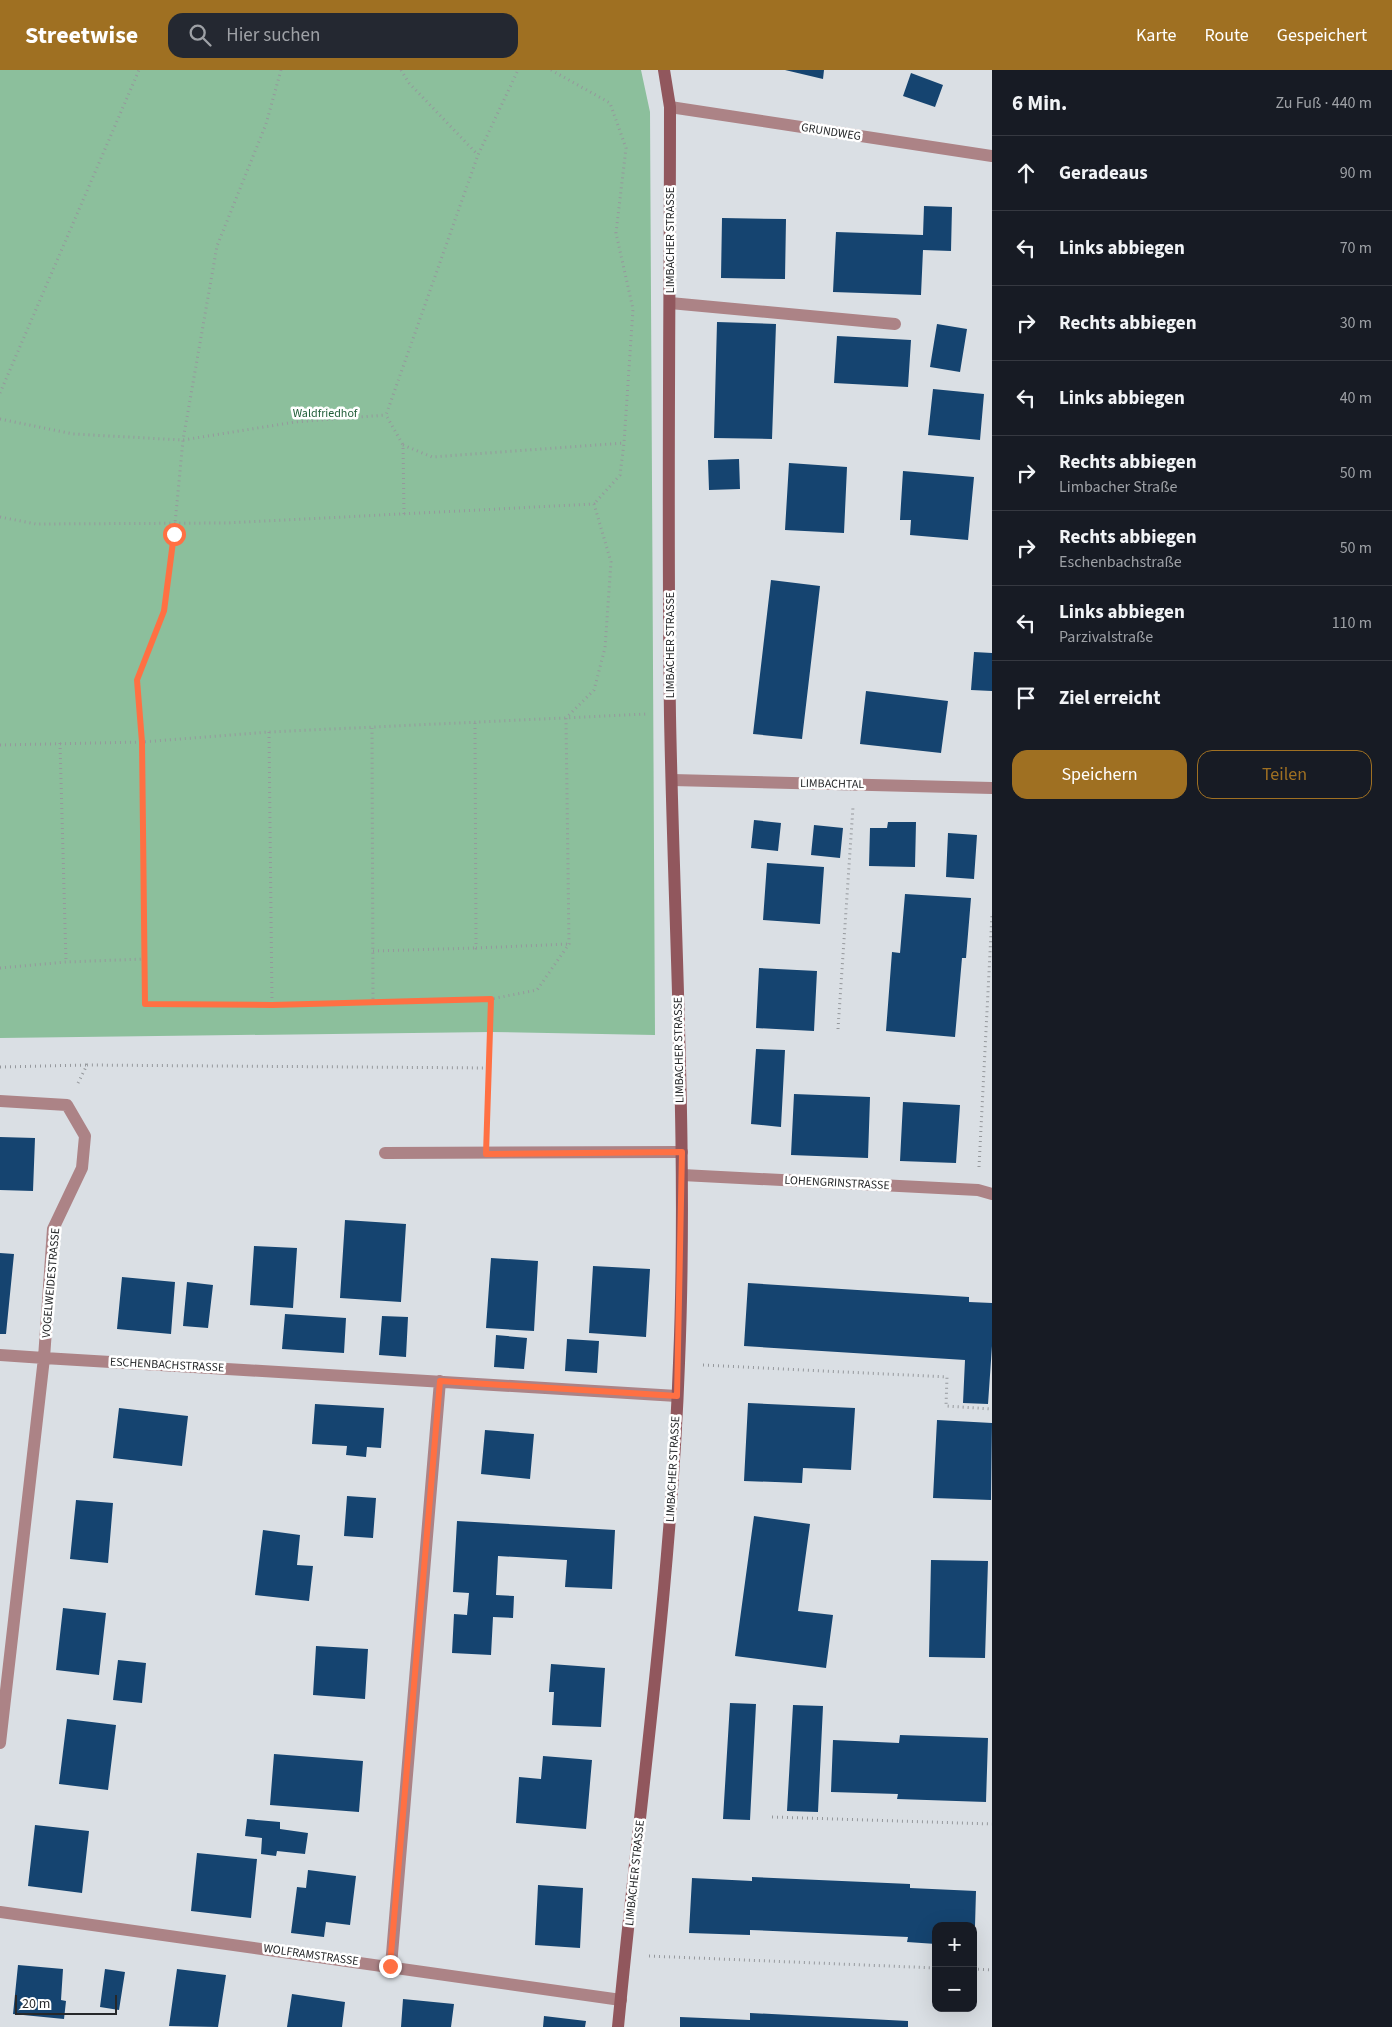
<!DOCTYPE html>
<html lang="de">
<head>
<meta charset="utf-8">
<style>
  :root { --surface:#171b24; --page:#242831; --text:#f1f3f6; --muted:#9ea1a6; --line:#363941; --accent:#9f7022 }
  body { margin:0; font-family:"Source Sans 3",sans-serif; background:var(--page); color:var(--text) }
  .controls { position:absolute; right:15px; bottom:15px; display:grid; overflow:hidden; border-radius:10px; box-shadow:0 5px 20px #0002 }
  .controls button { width:45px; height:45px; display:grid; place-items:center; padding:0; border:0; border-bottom:1px solid var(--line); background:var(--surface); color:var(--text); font:25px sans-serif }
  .scale { position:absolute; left:15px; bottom:12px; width:102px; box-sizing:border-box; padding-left:5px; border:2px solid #26282a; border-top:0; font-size:14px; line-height:18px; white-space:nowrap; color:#26282a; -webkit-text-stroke:4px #fff; paint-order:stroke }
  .stop { position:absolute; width:15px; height:15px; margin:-11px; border:4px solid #ff7043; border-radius:50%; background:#fff }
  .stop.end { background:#ff7043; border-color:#fff; box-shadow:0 1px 5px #0008 }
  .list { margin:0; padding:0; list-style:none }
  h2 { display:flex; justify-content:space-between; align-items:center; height:65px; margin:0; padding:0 20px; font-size:21px }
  h2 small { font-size:16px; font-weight:400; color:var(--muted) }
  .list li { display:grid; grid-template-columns:32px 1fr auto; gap:15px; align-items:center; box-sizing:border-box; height:75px; padding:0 20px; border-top:1px solid var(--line) }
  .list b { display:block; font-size:19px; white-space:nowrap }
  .list p { margin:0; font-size:16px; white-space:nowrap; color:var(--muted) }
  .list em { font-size:16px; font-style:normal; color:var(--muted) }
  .actions { display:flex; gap:10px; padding:15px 20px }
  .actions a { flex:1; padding:11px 0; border:1px solid var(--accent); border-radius:15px; text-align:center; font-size:18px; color:var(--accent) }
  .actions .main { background:var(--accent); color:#fff }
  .icon { flex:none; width:28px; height:28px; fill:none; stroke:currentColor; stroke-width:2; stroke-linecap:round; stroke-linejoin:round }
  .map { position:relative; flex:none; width:992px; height:1957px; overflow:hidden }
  header { display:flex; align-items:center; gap:30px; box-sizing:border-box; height:70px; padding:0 25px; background:var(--accent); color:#fff }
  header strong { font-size:24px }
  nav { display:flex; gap:28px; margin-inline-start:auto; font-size:18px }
  .search { width:350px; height:45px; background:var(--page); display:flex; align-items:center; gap:12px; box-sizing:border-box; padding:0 18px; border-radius:15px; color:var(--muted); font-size:19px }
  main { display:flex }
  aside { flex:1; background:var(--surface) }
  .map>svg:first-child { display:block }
  .green { fill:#8cbf9c }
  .building { fill:#154470 }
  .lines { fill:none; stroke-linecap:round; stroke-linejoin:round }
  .path { stroke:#95989c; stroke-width:3; stroke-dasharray:1 4; stroke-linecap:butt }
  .lane { stroke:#ac8386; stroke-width:12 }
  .street { stroke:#ac8386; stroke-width:12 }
  .secondary { stroke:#91575d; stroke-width:12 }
  .route { stroke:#ff7043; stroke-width:6 }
  .labels { text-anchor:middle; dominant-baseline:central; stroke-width:5; stroke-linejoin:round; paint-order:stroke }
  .street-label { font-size:12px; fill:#26282a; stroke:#fff }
  .park-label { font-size:12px; fill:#215d39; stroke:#fff }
</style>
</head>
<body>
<header>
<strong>Streetwise</strong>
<div class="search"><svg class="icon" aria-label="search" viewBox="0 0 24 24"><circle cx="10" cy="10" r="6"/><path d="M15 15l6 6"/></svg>Hier suchen</div>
<nav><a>Karte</a><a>Route</a><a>Gespeichert</a></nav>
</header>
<main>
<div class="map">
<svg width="992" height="1957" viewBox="0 0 992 1957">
  <rect width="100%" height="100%" fill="#dadfe4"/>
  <path class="green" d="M0 0H641L650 42 655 965 491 962 0 968Z"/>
  <path class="building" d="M785 0H824L823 9Z
    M911 3 943 15 935 37 903 26Z
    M924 136 952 137 951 181 923 180 921 225 833 222 836 162 923 165Z
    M722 148 786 149 785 209 721 208Z
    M717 252 776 254 772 369 714 368Z
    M937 254 967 259 960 302 930 297Z
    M837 266 911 270 908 317 834 313Z
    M933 319 984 324 980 370 928 365Z
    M739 389 740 419 709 420 708 390Z
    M789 393 847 397 844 463 785 460Z
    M903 401 974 407 968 470 910 465 911 450H900Z
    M771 510 820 516 802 669 753 664Z
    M974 582 992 583V621L971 620Z
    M866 621 948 631 941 683 860 674Z
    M754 750 781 753 778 781 751 778Z
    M888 752H916L915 797 869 796 870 758H887Z
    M814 755 843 758 840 788 811 785Z
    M948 763 977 765 974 809 946 807Z
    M767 793 824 797 820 854 763 850Z
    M905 824 971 828 966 888H962L955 967 886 961 892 882 900 883Z
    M759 898 817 901 814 961 756 958Z
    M756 979 785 980 781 1057 751 1054Z
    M794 1024 870 1027 868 1088 791 1085Z
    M903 1032 960 1035 956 1093 900 1091Z
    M0 1067 35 1068 33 1121 0 1120Z
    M345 1150 406 1154 401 1232 340 1228Z
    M254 1176 297 1178 293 1238 250 1235Z
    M0 1183 14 1184 6 1264H0Z
    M491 1188 538 1191 534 1261 486 1258Z
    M593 1196 650 1199 646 1267 589 1263Z
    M122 1207 175 1212 171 1264 117 1259Z
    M187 1212 213 1215 208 1258 183 1256Z
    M748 1213 969 1227V1232L992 1233V1276L988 1334 963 1333 965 1290 744 1276Z
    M285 1244 346 1248 344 1283 282 1279Z
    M382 1246 408 1247 406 1287 379 1285Z
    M496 1265 527 1268 524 1299 494 1297Z
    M567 1269 599 1271 597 1303 565 1301Z
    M748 1333 855 1338 851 1400 803 1398 802 1413 744 1411Z
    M315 1334 384 1338 381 1378 367 1377 366 1387 346 1385 347 1376 312 1374Z
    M119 1338 188 1346 182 1396 113 1388Z
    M937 1350 992 1353 991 1430 933 1428Z
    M485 1360 534 1364 530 1409 481 1404Z
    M347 1426 376 1428 373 1468 344 1466Z
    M76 1430 113 1433 108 1493 70 1489Z
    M754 1446 810 1454 798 1541 833 1545 826 1598 735 1586Z
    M457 1451 615 1460 612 1519 565 1517 567 1490 498 1486 496 1525 514 1526 513 1548 493 1547 491 1585 452 1583 454 1544 467 1545 469 1523 453 1522Z
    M263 1460 300 1465 297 1495 313 1496 309 1531 255 1525Z
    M931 1490 988 1491 985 1588 929 1587Z
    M63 1538 106 1543 99 1605 56 1600Z
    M316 1576 368 1579 365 1629 313 1625Z
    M118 1590 146 1593 142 1633 113 1630Z
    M551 1594 605 1598 601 1657 552 1655 554 1622H549Z
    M730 1633 756 1634 750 1750 723 1749Z
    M793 1635 823 1636 818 1742 787 1741Z
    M67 1649 116 1655 108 1720 59 1714Z
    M900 1665 988 1668 986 1732 897 1729 898 1724 831 1722 833 1670 899 1673Z
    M274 1684 363 1691 359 1742 270 1735Z
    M543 1686 592 1690 586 1759 516 1753 519 1707 541 1709Z
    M247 1749 280 1752V1759L308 1763 305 1784 277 1781 276 1786 261 1784 262 1768 245 1766Z
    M35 1755 89 1761 82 1823 28 1816Z
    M197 1783 257 1789 251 1848 191 1841Z
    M308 1800 356 1806 350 1855 326 1852 324 1867 291 1863 297 1817 306 1818Z
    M752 1807 910 1814V1818L976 1821 975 1856H936V1874L907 1872 908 1867 750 1860V1865L689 1863 692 1808 752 1811Z
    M538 1815 583 1818 580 1878 535 1875Z
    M18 1895 63 1899 61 1930 66 1931 64 1949 13 1944Z
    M105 1899 125 1902 119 1940 100 1937Z
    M177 1899 226 1905 218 1957 169 1956Z
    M292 1924 345 1932 342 1957H287Z
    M403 1929 454 1934 451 1957H401Z
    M750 1943 908 1951V1957H680V1947L750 1950Z
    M544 1946 586 1951 585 1957H543Z"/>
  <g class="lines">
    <path class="path" d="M281 0 266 54 217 176 183 370 174 464 164 541 137 610 142 672 145 934 272 935 373 932
      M401 0 409 13 478 85
      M551 0 610 33 626 78 616 163 633 239 624 373 620 405 594 434
      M0 323 139 0
      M0 349 73 364 183 370 295 352 386 345
      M403 375 432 387 624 373
      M404 444 403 375 386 345 478 85 518 0
      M0 447 36 454 227 453 594 434 611 492 605 578 594 620 566 648 569 874 537 920 491 929 373 932 372 658
      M475 653 476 878 569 874
      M269 662 272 935
      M60 673 66 892
      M0 675 142 672 269 662 647 644
      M373 881 476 878
      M0 898 66 892 145 889
      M838 959 853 737
      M0 997 87 995
      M78 1013 87 995 489 998
      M487 1058 491 929
      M979 1097 992 844
      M703 1295 947 1307 946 1336 992 1339
      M772 1747 992 1754
      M649 1886 936 1898
      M973 1899 992 1900"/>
    <path class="lane" d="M670 233 895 254
      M385 1083 682 1082"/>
    <path class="street" d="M670 37 992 86
      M672 710 992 718
      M0 1031 67 1035 85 1066 82 1098 53 1159 44 1288 0 1285
      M682 1105 978 1120 992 1124
      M0 1673 44 1288 677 1326
      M0 1842 621 1930
      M391 1896 440 1311"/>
    <path class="secondary" d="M618 1957C639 1736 671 1516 679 1293 688 1077 674 861 670 646 667 443 670 240 670 37L664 0"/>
  </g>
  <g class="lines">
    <path class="route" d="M174 464 164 541 137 610 142 672 145 934 272 935 491 929 486 1084 682 1082 677 1326 440 1311 390 1896"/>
  </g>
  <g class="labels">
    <g class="street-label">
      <text transform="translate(831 62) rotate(9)">GRUNDWEG</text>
      <text transform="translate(670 170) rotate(-90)">LIMBACHER STRASSE</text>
      <text transform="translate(670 575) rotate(-90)">LIMBACHER STRASSE</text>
      <text transform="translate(832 714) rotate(1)">LIMBACHTAL</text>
      <text transform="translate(679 980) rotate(-91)">LIMBACHER STRASSE</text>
      <text transform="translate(837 1113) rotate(3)">LOHENGRINSTRASSE</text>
      <text transform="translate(51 1213) rotate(-85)">VOGELWEIDESTRASSE</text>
      <text transform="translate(167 1295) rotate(3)">ESCHENBACHSTRASSE</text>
      <text transform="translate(673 1399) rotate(-87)">LIMBACHER STRASSE</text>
      <text transform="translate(635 1803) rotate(-84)">LIMBACHER STRASSE</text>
      <text transform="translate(311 1885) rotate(8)">WOLFRAMSTRASSE</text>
    </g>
    <g class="park-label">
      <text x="325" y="343">Waldfriedhof</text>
    </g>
  </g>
</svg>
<div class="controls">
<button>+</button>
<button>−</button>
</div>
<div class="scale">20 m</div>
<div class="stop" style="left:174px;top:464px"></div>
<div class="stop end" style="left:390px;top:1896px"></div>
</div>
<aside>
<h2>6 Min.<small>Zu Fuß · 440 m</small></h2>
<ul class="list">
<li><svg class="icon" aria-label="ahead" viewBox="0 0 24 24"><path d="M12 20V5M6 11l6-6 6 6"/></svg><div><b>Geradeaus</b></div><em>90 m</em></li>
<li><svg class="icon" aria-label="left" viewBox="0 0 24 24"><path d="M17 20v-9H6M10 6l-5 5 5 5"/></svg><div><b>Links abbiegen</b></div><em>70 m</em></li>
<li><svg class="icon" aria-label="right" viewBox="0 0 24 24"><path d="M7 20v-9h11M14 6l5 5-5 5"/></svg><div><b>Rechts abbiegen</b></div><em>30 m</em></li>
<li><svg class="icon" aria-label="left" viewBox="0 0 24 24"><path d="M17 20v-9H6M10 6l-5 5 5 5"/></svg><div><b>Links abbiegen</b></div><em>40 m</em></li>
<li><svg class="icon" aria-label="right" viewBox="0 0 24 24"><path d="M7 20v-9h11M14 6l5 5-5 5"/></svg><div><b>Rechts abbiegen</b><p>Limbacher Straße</p></div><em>50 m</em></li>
<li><svg class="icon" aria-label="right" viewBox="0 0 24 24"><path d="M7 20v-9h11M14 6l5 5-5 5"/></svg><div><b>Rechts abbiegen</b><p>Eschenbachstraße</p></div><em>50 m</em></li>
<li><svg class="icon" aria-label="left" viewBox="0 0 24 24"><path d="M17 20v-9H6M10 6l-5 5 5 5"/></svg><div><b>Links abbiegen</b><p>Parzivalstraße</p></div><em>110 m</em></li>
<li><svg class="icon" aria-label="arrive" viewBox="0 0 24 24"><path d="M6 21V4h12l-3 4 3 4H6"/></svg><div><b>Ziel erreicht</b></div></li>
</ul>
<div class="actions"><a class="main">Speichern</a><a>Teilen</a></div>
</aside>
</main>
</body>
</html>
